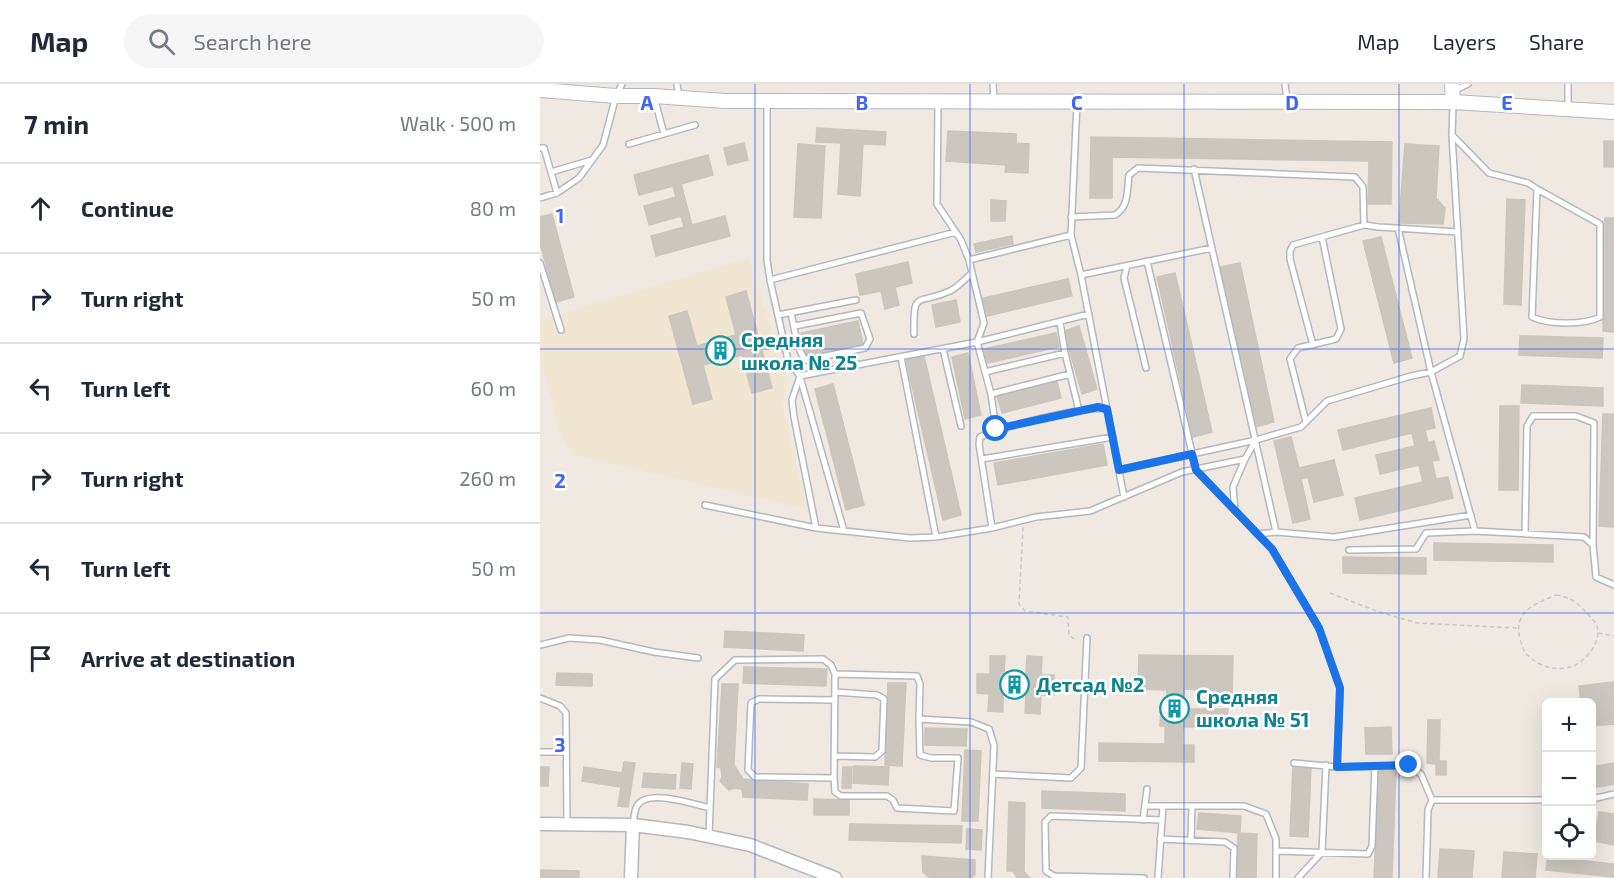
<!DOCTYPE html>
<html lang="en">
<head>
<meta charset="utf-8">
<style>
  :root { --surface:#fff; --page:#f6f6f7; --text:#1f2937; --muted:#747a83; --line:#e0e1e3 }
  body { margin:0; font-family:"Exo 2",sans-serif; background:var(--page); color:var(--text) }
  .controls { position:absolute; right:18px; bottom:18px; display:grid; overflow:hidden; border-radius:9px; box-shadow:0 6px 24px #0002 }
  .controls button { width:54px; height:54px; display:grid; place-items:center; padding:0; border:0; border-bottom:2px solid var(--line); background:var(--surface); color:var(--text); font:30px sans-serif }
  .stop { position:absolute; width:18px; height:18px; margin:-14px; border:4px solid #1a73e8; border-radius:50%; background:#fff }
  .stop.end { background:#1a73e8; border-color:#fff; box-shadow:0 2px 6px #0008 }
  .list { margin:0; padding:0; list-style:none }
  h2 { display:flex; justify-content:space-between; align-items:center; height:78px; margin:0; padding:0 24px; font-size:26px }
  h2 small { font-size:20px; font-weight:400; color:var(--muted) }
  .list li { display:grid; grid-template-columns:39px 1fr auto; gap:18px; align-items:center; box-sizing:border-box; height:90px; padding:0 24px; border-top:2px solid var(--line) }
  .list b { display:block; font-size:22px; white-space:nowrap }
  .list em { font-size:20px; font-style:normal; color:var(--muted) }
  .icon { flex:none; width:33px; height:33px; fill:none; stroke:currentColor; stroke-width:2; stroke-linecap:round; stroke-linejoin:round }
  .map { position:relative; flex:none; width:1074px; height:794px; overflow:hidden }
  header { display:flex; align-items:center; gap:36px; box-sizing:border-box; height:84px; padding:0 30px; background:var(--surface); border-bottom:2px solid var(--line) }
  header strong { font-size:28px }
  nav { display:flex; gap:33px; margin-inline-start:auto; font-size:21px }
  .search { width:420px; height:54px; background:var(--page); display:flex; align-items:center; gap:15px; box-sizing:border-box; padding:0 21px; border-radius:33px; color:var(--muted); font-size:22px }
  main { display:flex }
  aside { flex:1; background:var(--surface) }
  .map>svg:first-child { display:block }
  .education { fill:#f0e6d1 }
  .building { fill:#cbc7bf; stroke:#cbc5ba; stroke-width:1.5 }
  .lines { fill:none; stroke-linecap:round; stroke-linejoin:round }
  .service-casing { stroke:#b4b7c1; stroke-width:8 }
  .tertiary-casing { stroke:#b4b7c1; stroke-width:15 }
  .secondary-casing { stroke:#b4b7c1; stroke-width:16 }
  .path { stroke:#c9c9c9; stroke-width:1.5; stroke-dasharray:4.5 3; stroke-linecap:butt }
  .service { stroke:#fff; stroke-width:5 }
  .tertiary { stroke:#fff; stroke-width:12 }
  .secondary { stroke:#fff; stroke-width:14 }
  .route { stroke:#1a73e8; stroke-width:8 }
  .grid { fill:none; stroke:#4264fb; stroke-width:1.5; stroke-opacity:0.55 }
  .labels { text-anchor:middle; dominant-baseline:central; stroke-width:5; stroke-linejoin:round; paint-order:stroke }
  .culture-label { font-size:20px; font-weight:bold; fill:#0d838f; stroke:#fff; text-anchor:start }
  .grid-label { font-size:20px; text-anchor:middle; font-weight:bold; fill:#4264fb; stroke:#fff; stroke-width:5; stroke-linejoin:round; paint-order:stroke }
</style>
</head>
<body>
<header>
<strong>Map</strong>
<div class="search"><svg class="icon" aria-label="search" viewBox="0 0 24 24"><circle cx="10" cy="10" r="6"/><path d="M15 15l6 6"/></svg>Search here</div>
<nav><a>Map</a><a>Layers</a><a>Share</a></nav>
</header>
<main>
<aside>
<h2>7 min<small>Walk · 500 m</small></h2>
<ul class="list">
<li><svg class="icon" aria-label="ahead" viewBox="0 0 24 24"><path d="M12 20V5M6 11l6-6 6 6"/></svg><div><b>Continue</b></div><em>80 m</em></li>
<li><svg class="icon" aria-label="right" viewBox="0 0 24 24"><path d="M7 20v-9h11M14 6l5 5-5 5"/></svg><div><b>Turn right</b></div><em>50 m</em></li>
<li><svg class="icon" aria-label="left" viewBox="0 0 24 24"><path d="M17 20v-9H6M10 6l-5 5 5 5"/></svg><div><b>Turn left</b></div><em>60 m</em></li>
<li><svg class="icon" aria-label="right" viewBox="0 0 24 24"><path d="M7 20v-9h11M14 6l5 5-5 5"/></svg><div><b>Turn right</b></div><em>260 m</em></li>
<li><svg class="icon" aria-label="left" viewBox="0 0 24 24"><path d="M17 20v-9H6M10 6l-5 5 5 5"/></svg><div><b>Turn left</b></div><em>50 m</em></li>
<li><svg class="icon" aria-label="arrive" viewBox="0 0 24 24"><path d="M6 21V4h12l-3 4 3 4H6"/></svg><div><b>Arrive at destination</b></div></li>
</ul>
</aside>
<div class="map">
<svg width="1074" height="794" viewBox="0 0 1074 794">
  <rect width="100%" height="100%" fill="#efe9e1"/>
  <path class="education" d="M209 174 247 298 242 321 267 425 35 371 22 353 0 272V236Z"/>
  <path class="building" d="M277 44 346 48 345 61 323 60 320 112 298 110 301 59 276 58Z
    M408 47 476 50V59L489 60 488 89 465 88 466 81 406 77Z
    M551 53 852 58 851 120H828L829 77 572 73V114H550Z
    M1064 57H1074V83H1064Z
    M204 59 208 76 188 81 184 64Z
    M258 60 285 62 281 134 254 133Z
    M865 60 899 62 896 114 905 124 903 140 859 139Z
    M168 71 173 91 141 100 152 141 185 132 190 152 116 172 111 152 144 143 141 132 109 141 104 122 136 113 133 102 99 111 94 91Z
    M967 115 985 116 981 221 964 220Z
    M451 116 466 117 465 137H451Z
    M12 130 34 213 16 218 0 159V133Z
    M1065 134H1074V248L1063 247Z
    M472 152 473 160 436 168 434 160Z
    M841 153 872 274 854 279 823 157Z
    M368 178 372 199 355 203 359 221 345 225 341 207 320 211 316 190Z
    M700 179 734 338 715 343 680 183Z
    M635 189 672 348 653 353 617 193Z
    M528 195 532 212 447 232 443 214Z
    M206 207 232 304 212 309 202 271 163 281 172 315 153 320 129 232 147 227 157 262 196 251 186 213Z
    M416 216 420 238 396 243 392 221Z
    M318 237 323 261 265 273 261 249Z
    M539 242 557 305 542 310 524 247Z
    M516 249 519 263 447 279 444 265Z
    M980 252 1063 254 1062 274 979 271Z
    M428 269 441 331 425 335 412 273Z
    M384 272 421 431 403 436 366 276Z
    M517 297 521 314 462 329 457 312Z
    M293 300 324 421 306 426 275 305Z
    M982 301 1063 304V322L981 319Z
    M960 322H979L978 406H959Z
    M891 324 895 344 885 346 888 359 894 357 899 376 892 377 896 395 908 393 913 414 820 436 815 414 883 398 879 381 840 390 836 371 875 362 872 349 803 366 798 346Z
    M1063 330H1074V443L1059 442Z
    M751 353 759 384 794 376 803 411 774 418 768 393 761 395 770 435 753 439 734 357Z
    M563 360 567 381 458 401 454 379Z
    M894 459 1013 461V478L894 476Z
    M803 473 886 474V490L803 489Z
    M185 547 264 551 263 567 184 563Z
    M599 571 693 572 692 614 673 613V606L644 605 643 625H688L687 643H643L642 661H654V678L559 677V659L625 660V642H620L621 624H626L627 606 598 605Z
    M450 572H465L464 591H486L487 572 502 573 501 591H514L513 611H501L500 630 485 629 486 611 463 610V628L448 627 449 610 437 609V590H450Z
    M204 583 287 585 286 602 203 599Z
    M17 589 52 590V602L16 601Z
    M1074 598V640L1052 642V618H1041L1039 602Z
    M348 599H366L362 682 345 681Z
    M182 600H198L194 681 203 695 268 700 267 716 203 713 202 705 193 704 189 706 180 697 182 693 181 684 177 683Z
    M888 636H900L899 677H906V691H896V680L887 679Z
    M851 643 852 670H826L825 644Z
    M385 644 427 645 426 662 385 661Z
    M425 666 441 667 438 737H422Z
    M84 678 95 679 88 723 78 722 81 703 42 697 44 683 82 689Z
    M142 679 153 680 151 705 140 704Z
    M1074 679V700L1052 704V683Z
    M314 682 349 683 348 701 313 699Z
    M753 682 771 683 768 753 750 752Z
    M0 683H9L8 702H0Z
    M303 683H312L311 704H302Z
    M839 686H856L852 794H834Z
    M104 689 136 691 135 705 102 703Z
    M502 707 585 710V727L502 724Z
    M274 715 309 716V731H274Z
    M469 718 485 719 484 788 490 794H477L473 787H467Z
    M1059 728 1074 730V761L1054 757Z
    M659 729 701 732 700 749 657 745Z
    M310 740 422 742 421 759 309 756Z
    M427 745 442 746 441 766 426 765Z
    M698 749 717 750 716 794H697Z
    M900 765 934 767 932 794H898Z
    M964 768 997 770 995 794H962Z
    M382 772 435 776V791L430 794 388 793 383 788Z
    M1008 773 1074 780V793L1006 786Z
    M0 786 39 787V794H0Z"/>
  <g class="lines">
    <defs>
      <path id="service" d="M137 0 139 13
        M453 0 454 16
        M745 0 747 16
        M913 7 928 0
        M114 13 124 50
        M227 18V176L230 196 248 276 260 292 437 258 444 239 429 176 421 156 397 120 398 19
        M537 18 531 151 541 191 584 413
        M1028 24V0
        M912 51 949 89 988 99 997 105 1060 140V233C1044 241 1009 241 992 233L997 105
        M89 60 155 41
        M0 64H4L17 109
        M654 85 736 448
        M11 88 52 76
        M0 114 17 109 39 94 63 61 76 12 82 0
        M531 133 575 131C589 123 587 106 589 91L598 84 815 93 823 103 824 141 839 143 918 148
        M858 144 891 288 935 447
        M429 176 531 151
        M607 177 656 386 732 465 779 544 800 604 797 683
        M0 179 21 246
        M587 182 584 194 606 284
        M541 191 672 164
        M230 196 416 148
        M251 229C254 241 257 269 266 276L325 264 330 255 321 229 255 242
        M238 231 316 216
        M520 239 525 269
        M374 250C373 204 377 222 410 207 418 203 425 195 432 189
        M773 261 750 175V167L753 161 824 141
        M403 265 421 342
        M361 273 396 453
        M445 288 525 269 539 327
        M260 292 252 316 254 333 276 444 370 454 396 453 452 444 496 433 550 427 642 388 705 375 716 356 761 343 787 317 871 292 891 288 920 272 924 255 912 51 913 20
        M260 293 304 447
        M451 310 530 290
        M766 338 750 275 758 264 796 255 801 245 782 153
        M456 345 451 310 437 258 549 230
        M442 375 573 353
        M579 386 716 356
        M165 421 276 444
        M695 427 693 403 705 375
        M452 444 439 360 440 353C462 343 546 321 567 325
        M717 450 736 448 794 453 931 431
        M985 450 987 342 993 332H1036L1054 339 1053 461
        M809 466 876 465 886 449 935 447 1044 453 1053 461 1056 493 1074 501
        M0 561 29 554 60 556 114 568 158 574
        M295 590 294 694 295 708 301 712H347L353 716 357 724 414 727 418 674H391L380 671 379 635
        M0 614 20 622 26 629 27 741
        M294 616 219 615 211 619 208 686 215 693 294 694
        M0 668H26
        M294 672 335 673 342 667 344 615 337 611 295 608
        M754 679 797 683 869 682 881 690 892 716
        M453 690 531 694 541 684 547 554
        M1052 715 1074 710
        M605 722H704L726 730 736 755V794
        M1006 733V751
        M603 736 607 705
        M93 741C94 735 94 727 97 722 107 704 153 720 170 724
        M169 752 175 595 195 576 283 575 291 581 295 590 377 592 380 600 379 635 431 638 449 645 454 661 448 794
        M620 755 685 758 694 764 693 794
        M651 756 652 722
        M736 767 828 770 832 762 835 682
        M604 794 514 792 506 787 505 738 511 732 622 736
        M618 794 623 722
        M758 794 782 768 786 681
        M886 794 888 726 892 716H1006"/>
      <path id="tertiary" d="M0 740 93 741 148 748 210 761 295 794
        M91 794 93 741"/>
      <path id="secondary" d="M912 0 913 18
        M0 6 76 12H114L185 17 913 18 1074 28"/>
    </defs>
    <use href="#service" class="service-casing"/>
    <use href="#tertiary" class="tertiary-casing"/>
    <use href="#secondary" class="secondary-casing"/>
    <path class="path" d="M483 443 479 520 485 527 528 533 529 551 534 555
      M790 509 839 528 877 539 977 544
      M1016 511C1031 513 1037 519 1047 529 1049 532 1054 536 1056 540 1064 556 1045 579 1030 583 1016 587 1001 583 991 574 983 568 983 564 980 555 973 527 995 520 1016 511Z
      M1058 549 1074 552"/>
    <use href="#service" class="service"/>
    <use href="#tertiary" class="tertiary"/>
    <use href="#secondary" class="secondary"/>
  </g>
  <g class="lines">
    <path class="route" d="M456 345 558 323 567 325 579 386 652 370 656 386 732 465 779 544 800 604 797 683 869 681"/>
  </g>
  <path class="grid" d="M215 0V794M430 0V794M644 0V794M859 0V794M0 265H1074M0 529H1074"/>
  <defs>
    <symbol id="building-ring" viewBox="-11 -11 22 22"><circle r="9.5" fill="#fff" stroke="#0f9aa8" stroke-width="1.5"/><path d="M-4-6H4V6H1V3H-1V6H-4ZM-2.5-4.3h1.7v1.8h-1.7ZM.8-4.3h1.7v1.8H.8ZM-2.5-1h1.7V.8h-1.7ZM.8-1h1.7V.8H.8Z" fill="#0f9aa8"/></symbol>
  </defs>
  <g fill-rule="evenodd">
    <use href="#building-ring" x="164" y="250" width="33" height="33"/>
    <use href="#building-ring" x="458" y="584" width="33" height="33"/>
    <use href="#building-ring" x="618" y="608" width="33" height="33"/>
  </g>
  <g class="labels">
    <g class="culture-label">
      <text x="201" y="255">Средняя<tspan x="201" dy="23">школа № 25</tspan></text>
      <text x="496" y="600">Детсад №2</text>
      <text x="656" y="612">Средняя<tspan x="656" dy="23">школа № 51</tspan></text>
    </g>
  </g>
  <g class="grid-label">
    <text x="107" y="26">A</text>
    <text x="322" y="26">B</text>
    <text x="537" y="26">C</text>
    <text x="752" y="26">D</text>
    <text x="967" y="26">E</text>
    <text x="20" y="139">1</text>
    <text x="20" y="404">2</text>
    <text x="20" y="668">3</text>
  </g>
</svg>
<div class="controls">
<button>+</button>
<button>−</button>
<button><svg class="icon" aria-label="locate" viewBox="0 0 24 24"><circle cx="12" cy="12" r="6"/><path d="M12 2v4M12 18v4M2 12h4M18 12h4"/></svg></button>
</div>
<div class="stop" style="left:456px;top:345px"></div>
<div class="stop end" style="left:869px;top:681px"></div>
</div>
</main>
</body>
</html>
